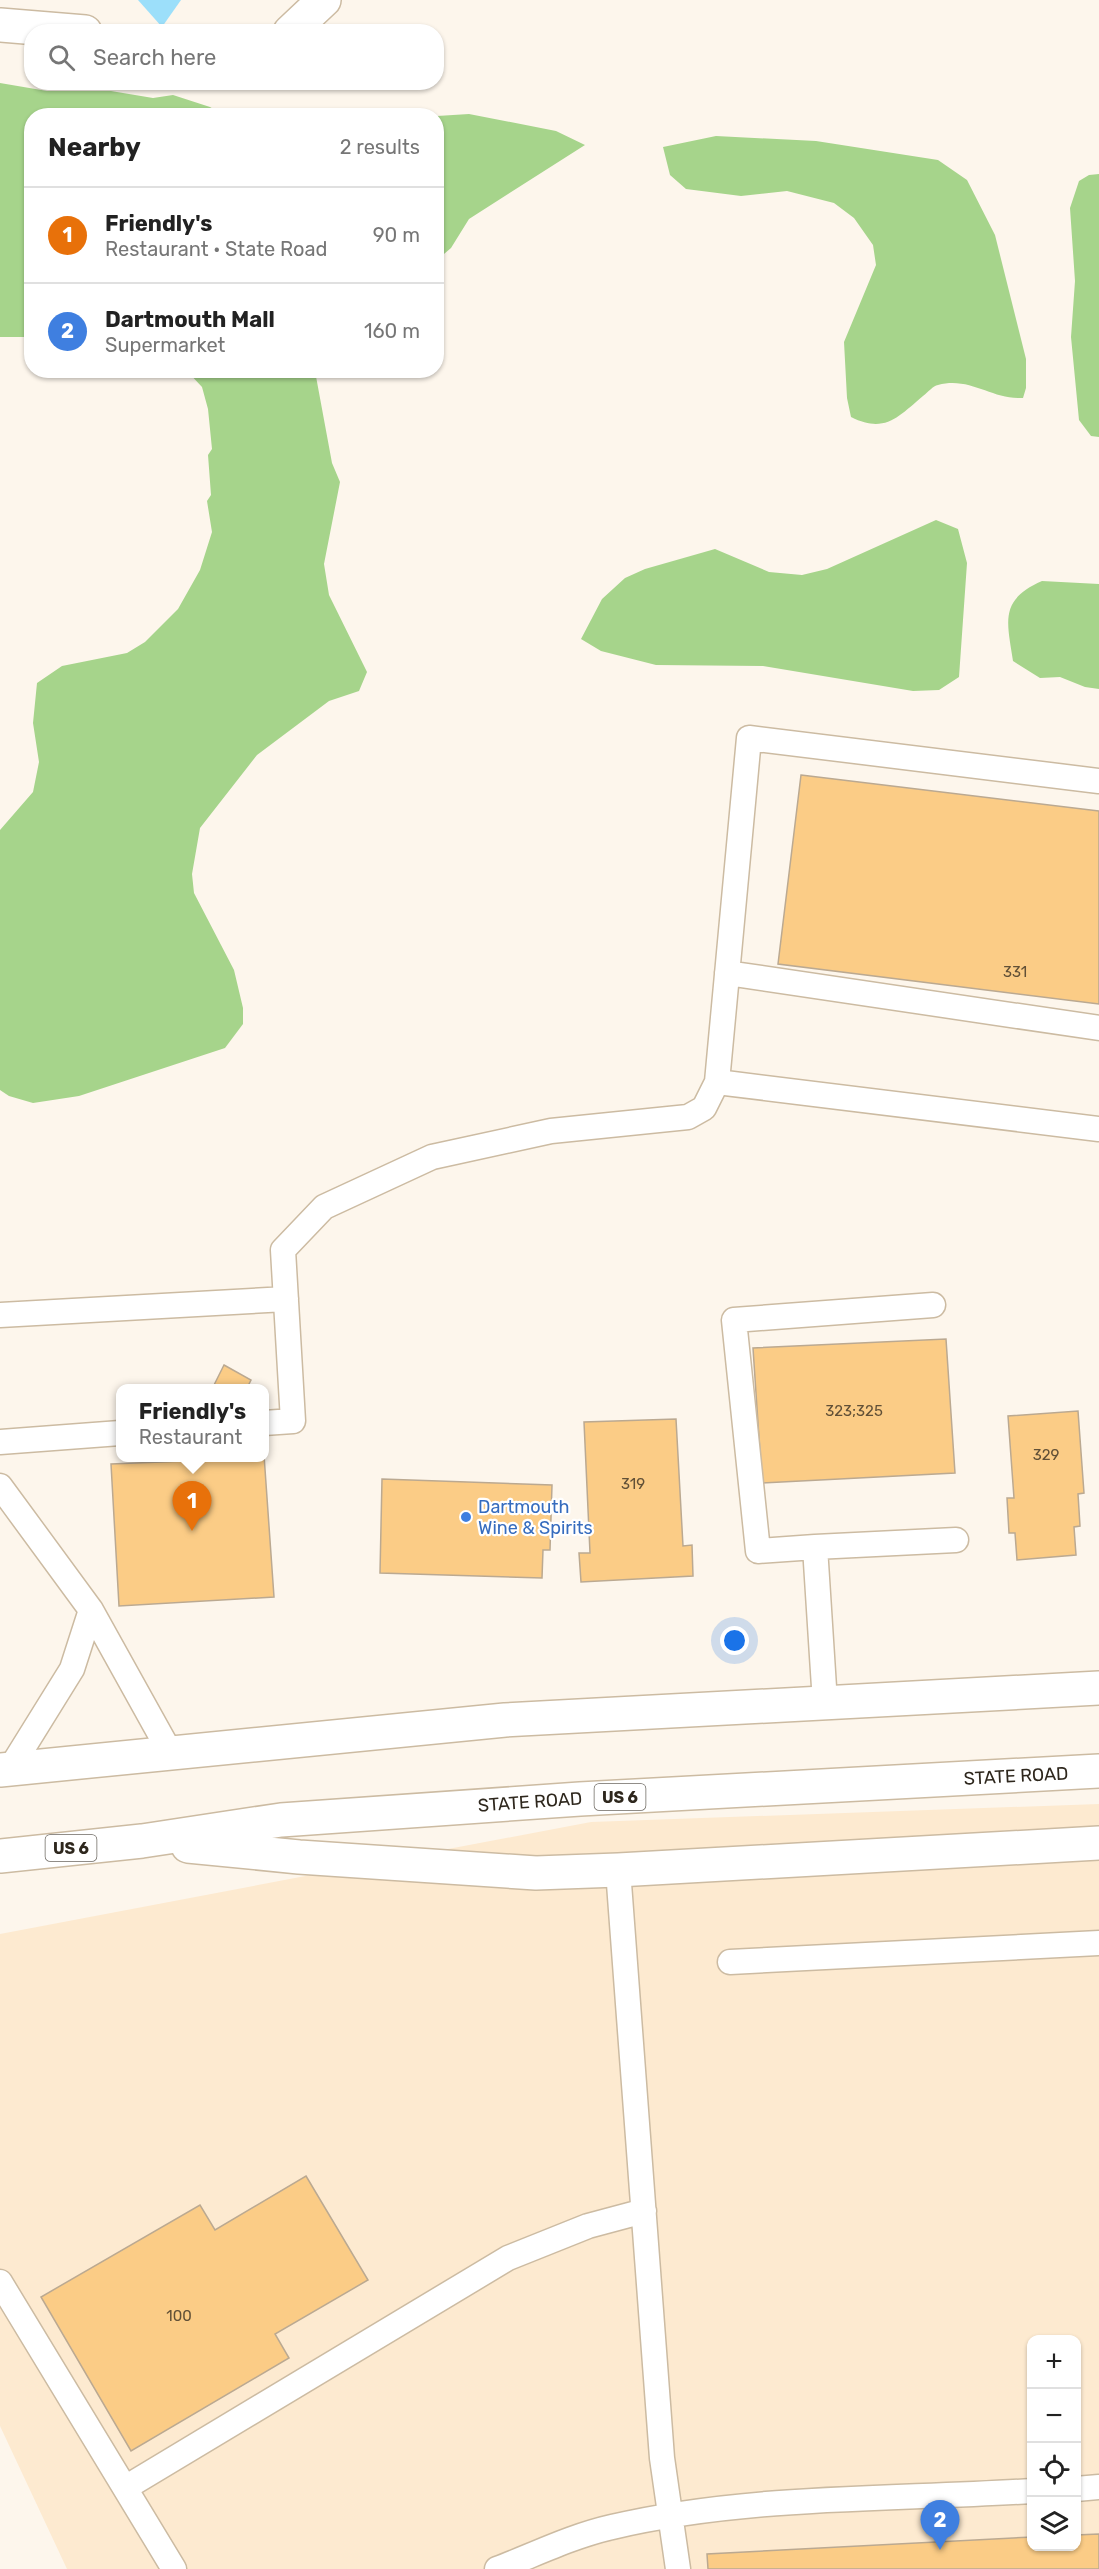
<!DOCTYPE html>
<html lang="en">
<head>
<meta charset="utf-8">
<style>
  :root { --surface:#fff; --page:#f2f2f2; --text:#222; --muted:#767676; --line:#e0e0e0; --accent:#685c29 }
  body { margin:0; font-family:Rubik,sans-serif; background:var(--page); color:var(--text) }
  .controls { position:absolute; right:18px; bottom:18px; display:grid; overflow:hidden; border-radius:12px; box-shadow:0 2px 4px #0004 }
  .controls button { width:54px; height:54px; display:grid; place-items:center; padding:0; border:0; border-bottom:2px solid var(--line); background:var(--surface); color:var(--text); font:30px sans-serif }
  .you { position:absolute; left:735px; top:1641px; width:21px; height:21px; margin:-15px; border:4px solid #fff; border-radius:50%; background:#1a73e8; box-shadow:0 0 0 9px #1a73e833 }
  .badge { display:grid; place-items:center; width:39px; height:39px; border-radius:50%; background:var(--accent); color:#fff; font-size:20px; font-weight:700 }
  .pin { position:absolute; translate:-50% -50px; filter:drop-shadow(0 2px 3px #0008) }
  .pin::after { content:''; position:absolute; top:32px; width:21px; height:18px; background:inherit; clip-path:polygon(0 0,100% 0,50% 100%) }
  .popup { position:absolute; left:116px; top:1384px; width:153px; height:78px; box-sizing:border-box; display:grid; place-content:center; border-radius:12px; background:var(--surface); filter:drop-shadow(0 2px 4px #0005); font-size:20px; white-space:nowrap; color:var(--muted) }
  .popup b { font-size:22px; color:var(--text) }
  .popup::after { content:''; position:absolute; left:50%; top:100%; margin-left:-12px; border:12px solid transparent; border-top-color:var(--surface) }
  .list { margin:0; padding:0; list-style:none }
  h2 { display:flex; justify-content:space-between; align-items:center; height:78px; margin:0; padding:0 24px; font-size:26px }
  h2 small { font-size:20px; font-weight:400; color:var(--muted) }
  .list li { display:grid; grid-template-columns:39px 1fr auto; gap:18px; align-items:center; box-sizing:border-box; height:96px; padding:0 24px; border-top:2px solid var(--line) }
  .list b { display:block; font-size:22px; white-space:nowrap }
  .list p { margin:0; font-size:20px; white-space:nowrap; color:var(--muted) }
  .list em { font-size:20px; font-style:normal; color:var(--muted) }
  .icon { flex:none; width:33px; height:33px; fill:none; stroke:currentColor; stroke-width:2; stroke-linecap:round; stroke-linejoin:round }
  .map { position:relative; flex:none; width:1099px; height:2569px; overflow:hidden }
  .search { position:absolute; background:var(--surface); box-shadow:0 2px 4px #0004; left:24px; top:24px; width:420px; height:66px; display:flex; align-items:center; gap:15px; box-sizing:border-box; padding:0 21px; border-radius:24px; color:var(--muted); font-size:22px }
  .panel { position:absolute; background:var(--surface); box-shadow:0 2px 4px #0004; left:24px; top:108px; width:420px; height:270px; border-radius:24px }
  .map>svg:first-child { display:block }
  .built { fill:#fdead0; fill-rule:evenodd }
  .green { fill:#a6d48b }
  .water { fill:#9cdffa }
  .building { fill:#fbcc86; stroke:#bba991; stroke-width:1.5 }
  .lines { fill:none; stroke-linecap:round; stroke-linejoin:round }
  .lane-casing { stroke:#ccbba2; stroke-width:27 }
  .street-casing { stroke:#ccbba2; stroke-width:36 }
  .primary-casing { stroke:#ccbba2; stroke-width:36 }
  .lane { stroke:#fff; stroke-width:24 }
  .street { stroke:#fff; stroke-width:33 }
  .primary { stroke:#fff; stroke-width:33 }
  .shop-dot { fill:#3f7fe0; stroke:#fff; stroke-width:2 }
  .labels { text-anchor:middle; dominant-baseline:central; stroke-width:4.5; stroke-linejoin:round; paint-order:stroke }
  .number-label { font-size:15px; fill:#615037 }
  .shield { fill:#fff; stroke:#6d6861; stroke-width:1.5 }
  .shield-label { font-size:16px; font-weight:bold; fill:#2e271d }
  .shop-label { font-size:18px; fill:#366cbe; stroke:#fff; text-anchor:start }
  .street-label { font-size:18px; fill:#2e271d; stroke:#fff }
</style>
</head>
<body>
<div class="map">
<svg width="1099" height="2569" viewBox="0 0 1099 2569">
  <rect width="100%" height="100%" fill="#fdf6ec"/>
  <path class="built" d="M1099 1804V2569H67L0 2426V1934L591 1822ZM1032 2340H1076V2546H1032Z"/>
  <path class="green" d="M0 83 47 91H111L153 98 173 95 210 107 223 115 32 116 31 337H0Z
    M469 114 556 131 585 145 469 219 451 248 437 260V116Z
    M716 136 816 141 938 160 967 180 995 235 1026 359V388L1023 398C992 400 970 376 938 385 933 386 928 392 923 396 898 417 885 434 851 417L847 398 844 342 876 265 873 245 854 218 834 203 787 191 741 196 686 189 670 175 663 147Z
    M1099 174V437L1091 436 1079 420 1071 337 1075 281 1070 208 1079 181 1089 175Z
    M187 371H315L332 463 340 482 324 564 329 595 367 672 359 691 329 701 257 755 200 828 192 874 194 893 234 970 243 1008V1024L225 1048 79 1096 33 1103 9 1096 0 1090V830L33 792 39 762 33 723 37 683 62 666 127 653 145 642 178 609 200 570 212 532 207 501 211 495 208 455 212 449 208 409 202 387Z
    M936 520 958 529 967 563 959 677 939 690 913 691 763 666 656 665 601 651 581 639 602 599 625 578 645 569 715 549 769 572 802 575 827 569Z
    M1042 581 1099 584V689L1085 687 1060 677 1040 678 1013 661C1007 621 999 600 1042 581Z"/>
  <path class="water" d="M138 0H181L162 27Z"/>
  <path class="building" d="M801 775 1099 811V1004L778 964Z
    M946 1339 955 1473 762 1483 753 1348Z
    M224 1365 251 1380 247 1388H221L214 1385Z
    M1078 1411 1084 1493 1078 1494 1080 1526 1074 1527 1076 1555 1017 1560 1015 1533H1009L1007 1498H1014L1008 1416Z
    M676 1419 683 1546 692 1545 693 1576 581 1582 579 1553H590L584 1422Z
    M264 1455 274 1597 119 1606 111 1464 264 1458Z
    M382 1479 552 1485 550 1550H543L542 1578 380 1573Z
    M306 2176 368 2280 275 2334 289 2358 131 2451 41 2297 200 2205 215 2230Z
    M1099 2534V2569H708L707 2554 1032 2537V2546H1076V2535Z"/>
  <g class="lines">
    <defs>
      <path id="lane" d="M1099 781 749 738 717 1082 1099 1129
        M727 973 1099 1028
        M0 1315 286 1299
        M264 1423 293 1421 283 1250 324 1207 432 1157 551 1131 688 1117 704 1108 717 1082
        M0 1442 120 1433
        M0 1486 91 1610 171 1754
        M815 1547 758 1551 734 1320 933 1305
        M825 1703 815 1547 956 1540
        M10 1769 72 1669 91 1610
        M618 1870 662 2458 678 2569
        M730 1962 1099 1943
        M0 2282 174 2569
        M125 2488 508 2258 588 2226 644 2211
        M1076 2489 1099 2487
        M497 2569C534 2555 572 2536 612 2527 748 2495 892 2500 1032 2491"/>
      <path id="street" d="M0 25 85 32
        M290 32 324 0"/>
      <path id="primary" d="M0 1770 505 1720 1099 1688
        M188 1846 299 1857 536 1873 618 1870 1099 1843
        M0 1856 142 1841 281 1820 580 1799 1099 1771"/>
    </defs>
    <use href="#lane" class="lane-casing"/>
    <use href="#street" class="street-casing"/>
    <use href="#primary" class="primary-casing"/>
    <use href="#lane" class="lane"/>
    <use href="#street" class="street"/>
    <use href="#primary" class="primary"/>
  </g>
  <circle class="shop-dot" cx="466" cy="1517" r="6"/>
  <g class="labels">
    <g class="number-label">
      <text x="1015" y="972">331</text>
      <text x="854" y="1411">323;325</text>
      <text x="1046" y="1455">329</text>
      <text x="633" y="1484">319</text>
      <text x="179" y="2316">100</text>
    </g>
    <g class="shield">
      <rect x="594.5" y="1784" width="51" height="26" rx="4.5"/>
      <rect x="45.5" y="1835" width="51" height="26" rx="4.5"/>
    </g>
    <g class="shield-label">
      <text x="620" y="1797">US 6</text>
      <text x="71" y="1848">US 6</text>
    </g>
    <g class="shop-label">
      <text x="478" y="1507">Dartmouth<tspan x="478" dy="21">Wine &amp; Spirits</tspan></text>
    </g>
    <g class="street-label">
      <text transform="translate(1016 1776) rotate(-3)">STATE ROAD</text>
      <text transform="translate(530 1802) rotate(-4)">STATE ROAD</text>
    </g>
  </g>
</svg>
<div class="controls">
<button>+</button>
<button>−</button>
<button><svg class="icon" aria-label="locate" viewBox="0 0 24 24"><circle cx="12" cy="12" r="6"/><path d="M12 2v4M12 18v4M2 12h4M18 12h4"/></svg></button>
<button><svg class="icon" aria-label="layers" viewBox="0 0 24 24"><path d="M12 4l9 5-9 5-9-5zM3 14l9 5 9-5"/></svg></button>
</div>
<div class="you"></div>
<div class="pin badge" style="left:192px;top:1531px;background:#e8710a">1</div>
<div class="popup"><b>Friendly's</b>Restaurant</div>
<div class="pin badge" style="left:940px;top:2550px;background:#3f7fe0">2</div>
<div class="search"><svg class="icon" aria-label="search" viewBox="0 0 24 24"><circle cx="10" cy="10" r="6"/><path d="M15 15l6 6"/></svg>Search here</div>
<section class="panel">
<h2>Nearby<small>2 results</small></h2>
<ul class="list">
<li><span class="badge" style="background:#e8710a">1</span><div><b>Friendly's</b><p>Restaurant · State Road</p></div><em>90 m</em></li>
<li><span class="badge" style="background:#3f7fe0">2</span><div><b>Dartmouth Mall</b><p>Supermarket</p></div><em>160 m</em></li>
</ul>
</section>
</div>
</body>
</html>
